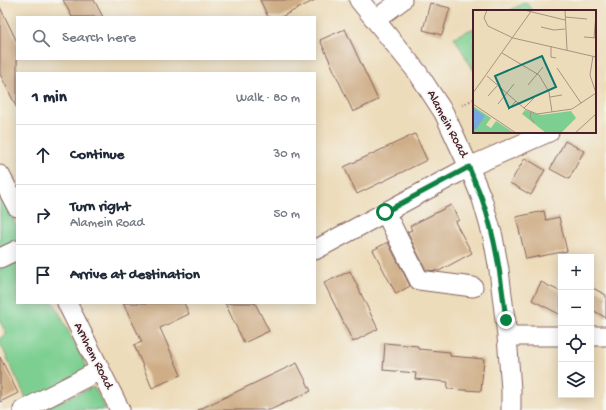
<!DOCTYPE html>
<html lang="en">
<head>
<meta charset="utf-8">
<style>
  :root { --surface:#fff; --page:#f2f2f3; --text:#1f2937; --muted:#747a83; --line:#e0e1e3 }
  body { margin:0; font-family:"Gochi Hand",sans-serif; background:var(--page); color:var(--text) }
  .controls { position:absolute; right:12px; bottom:12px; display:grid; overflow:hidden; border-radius:0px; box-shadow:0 2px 10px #0003 }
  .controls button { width:36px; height:36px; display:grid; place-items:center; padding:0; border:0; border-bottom:1px solid var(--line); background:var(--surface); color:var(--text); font:20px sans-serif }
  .stop { position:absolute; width:12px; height:12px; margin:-9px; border:3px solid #0b8043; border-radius:50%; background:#fff }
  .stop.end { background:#0b8043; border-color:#fff; box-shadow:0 1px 4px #0008 }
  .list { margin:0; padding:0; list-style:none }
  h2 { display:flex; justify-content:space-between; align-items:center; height:52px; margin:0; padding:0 16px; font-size:17px }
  h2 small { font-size:13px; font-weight:400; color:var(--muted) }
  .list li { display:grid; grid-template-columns:26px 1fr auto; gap:12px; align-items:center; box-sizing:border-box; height:60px; padding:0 16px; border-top:1px solid var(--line) }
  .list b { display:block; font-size:15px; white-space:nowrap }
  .list p { margin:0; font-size:13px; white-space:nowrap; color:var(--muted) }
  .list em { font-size:13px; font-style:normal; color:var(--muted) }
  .icon { flex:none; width:22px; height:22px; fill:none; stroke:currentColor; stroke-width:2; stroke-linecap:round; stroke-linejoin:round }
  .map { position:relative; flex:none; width:606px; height:410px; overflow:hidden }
  .search { position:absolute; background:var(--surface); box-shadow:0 2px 10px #0003; left:16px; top:16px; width:300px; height:44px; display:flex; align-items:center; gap:10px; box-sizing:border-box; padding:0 14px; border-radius:0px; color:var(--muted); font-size:15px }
  .panel { position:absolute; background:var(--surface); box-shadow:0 2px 10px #0003; left:16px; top:72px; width:300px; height:232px; border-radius:0px }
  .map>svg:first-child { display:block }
  .green { fill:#7dcf91; stroke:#64775e }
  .building { fill:#cfad86 }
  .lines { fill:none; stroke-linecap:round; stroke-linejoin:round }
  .minor-casing { stroke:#83615d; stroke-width:21 }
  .path { stroke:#83615d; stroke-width:2.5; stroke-dasharray:1 3; stroke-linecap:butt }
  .minor { stroke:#fff; stroke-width:19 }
  .route { stroke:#0b8043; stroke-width:5 }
  .labels { text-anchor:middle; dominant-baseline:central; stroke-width:3.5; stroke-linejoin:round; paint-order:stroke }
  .street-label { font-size:13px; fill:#4a1f2b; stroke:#f6f6f2 }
  .inset-road { fill:none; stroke:#ac9081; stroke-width:1 }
  .view { fill:#0f766e; fill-opacity:0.15; stroke:#0f766e; stroke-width:2 }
  .inset-edge { fill:none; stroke:#4a1f2b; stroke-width:2 }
</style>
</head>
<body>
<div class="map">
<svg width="606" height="410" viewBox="0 0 606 410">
  <rect width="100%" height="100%" fill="#f6f6f2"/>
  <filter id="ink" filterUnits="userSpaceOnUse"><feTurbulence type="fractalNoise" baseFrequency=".025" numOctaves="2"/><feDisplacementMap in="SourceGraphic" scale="8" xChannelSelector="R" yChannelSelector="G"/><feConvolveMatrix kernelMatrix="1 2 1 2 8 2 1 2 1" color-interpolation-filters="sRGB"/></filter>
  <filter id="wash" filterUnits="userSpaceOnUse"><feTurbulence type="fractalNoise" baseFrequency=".012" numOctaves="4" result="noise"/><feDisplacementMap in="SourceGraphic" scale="16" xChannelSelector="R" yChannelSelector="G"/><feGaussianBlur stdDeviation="0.9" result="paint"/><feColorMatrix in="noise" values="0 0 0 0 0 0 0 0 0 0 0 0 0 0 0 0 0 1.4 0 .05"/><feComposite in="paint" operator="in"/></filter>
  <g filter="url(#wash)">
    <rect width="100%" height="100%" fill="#eddcba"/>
    <path class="green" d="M526 2 533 11H509Z
      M474 28V71L454 37Z
      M0 195 17 227V241L0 249Z
      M17 261V303H54L88 370 28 402 0 343V338L7 334 0 322V268Z
      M94 387 106 410H38Z"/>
    <g id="blocks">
      <path class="building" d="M63 0H94L103 17H72Z
        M260 0H315L281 17H268Z
        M430 3 450 8 442 35 423 30Z
        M0 7 17 42V108L0 74Z
        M345 29 378 100 353 112 320 40Z
        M415 134 427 160 357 194 344 167Z
        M565 141 584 151 569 179 550 169Z
        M525 158 545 170 531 195 510 183Z
        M451 205 459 220 455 222 472 253 439 271 426 270 407 232 412 230 410 226Z
        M544 211 546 220 559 217 567 251 526 259 516 217Z
        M388 242 410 286 396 294 373 250Z
        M350 271 378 329 353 342 324 283Z
        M541 282 561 292V315L532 300Z
        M591 287 606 295V318L591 309Z
        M123 303H184L189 314 160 328 181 375 152 388 134 345 142 342Z
        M225 303H255L269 331 244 343Z
        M385 343 418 346V349L450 352V356L484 359 481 391 447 389 448 382 415 379 416 373 383 370Z
        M0 357 18 393 0 402Z
        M297 363 311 391 270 410H198Z"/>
    </g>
  </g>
  <g filter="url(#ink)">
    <use href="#blocks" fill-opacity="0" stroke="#83615d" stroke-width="1"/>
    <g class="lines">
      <defs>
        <path id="minor" d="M359 0 418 73 444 113 469 167 482 199 493 237 499 270 507 336 511 390V410
          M375 20 402 0
          M0 175 17 207
          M385 212 419 280 473 287
          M315 250 469 167 549 132
          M0 258 17 250
          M67 303 120 410
          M507 336H561
          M591 336H606
          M23 410 100 370"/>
      </defs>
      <use href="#minor" class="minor-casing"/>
      <path class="path" d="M462 105 474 99"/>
      <use href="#minor" class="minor"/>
    </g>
  </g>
  <g class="lines" filter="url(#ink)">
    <path class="route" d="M385 212 469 167C473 178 478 188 482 199 496 238 501 279 506 320"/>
  </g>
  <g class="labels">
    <g class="street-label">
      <text transform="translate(447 124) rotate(62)">Alamein Road</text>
      <text transform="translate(93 356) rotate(63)">Arnhem Road</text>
    </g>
  </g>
  <g transform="translate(473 10)">
    <rect width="123" height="123" fill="#eddcba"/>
    <path d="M0 96 18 108 13 115 18 118 23 111 41 123H0ZM52 100 68 105 98 101 103 108 88 123H73L49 104Z" fill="#7dcf91"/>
    <path d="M0 98 12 106 3 119H0V112H3L0 109Z" fill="#7aa8e3"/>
    <path class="inset-road" d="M14 0 11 8 15 16 40 28 123 47M51 0 92 10M92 0 94 40M92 7 114 9M68 17 81 20 92 19M111 27 123 28M121 28 123 4M78 36V47L83 48M29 43 66 65 76 82 79 102M120 46 117 65 123 83M84 58 108 93M14 66 52 99 64 104 99 99 123 83M55 75 70 57M0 83 59 0M15 86 24 76M77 87 89 85M0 94 43 123M25 94 41 74M51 98 61 88M35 100 43 91M58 102 57 107 61 113M102 123 123 104"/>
    <path class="view" d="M69 46 83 77 36 98 22 66Z"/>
    <rect width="123" height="123" class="inset-edge"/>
  </g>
</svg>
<div class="controls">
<button>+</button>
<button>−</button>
<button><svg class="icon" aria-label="locate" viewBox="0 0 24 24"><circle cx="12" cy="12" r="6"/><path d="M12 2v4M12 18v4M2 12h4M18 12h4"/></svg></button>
<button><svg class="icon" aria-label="layers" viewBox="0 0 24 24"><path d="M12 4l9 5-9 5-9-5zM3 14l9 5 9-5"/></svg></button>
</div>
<div class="stop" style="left:385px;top:212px"></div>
<div class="stop end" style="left:506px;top:320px"></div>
<div class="search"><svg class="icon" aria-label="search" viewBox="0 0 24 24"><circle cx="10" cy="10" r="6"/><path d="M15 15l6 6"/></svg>Search here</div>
<section class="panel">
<h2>1 min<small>Walk · 80 m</small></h2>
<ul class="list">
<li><svg class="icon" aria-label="ahead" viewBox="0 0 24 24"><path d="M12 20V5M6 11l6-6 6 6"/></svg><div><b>Continue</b></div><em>30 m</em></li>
<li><svg class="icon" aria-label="right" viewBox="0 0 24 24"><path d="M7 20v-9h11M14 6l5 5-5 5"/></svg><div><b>Turn right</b><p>Alamein Road</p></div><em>50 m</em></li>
<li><svg class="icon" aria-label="arrive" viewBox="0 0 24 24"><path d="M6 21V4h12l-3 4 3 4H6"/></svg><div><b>Arrive at destination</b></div></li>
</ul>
</section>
</div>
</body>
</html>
